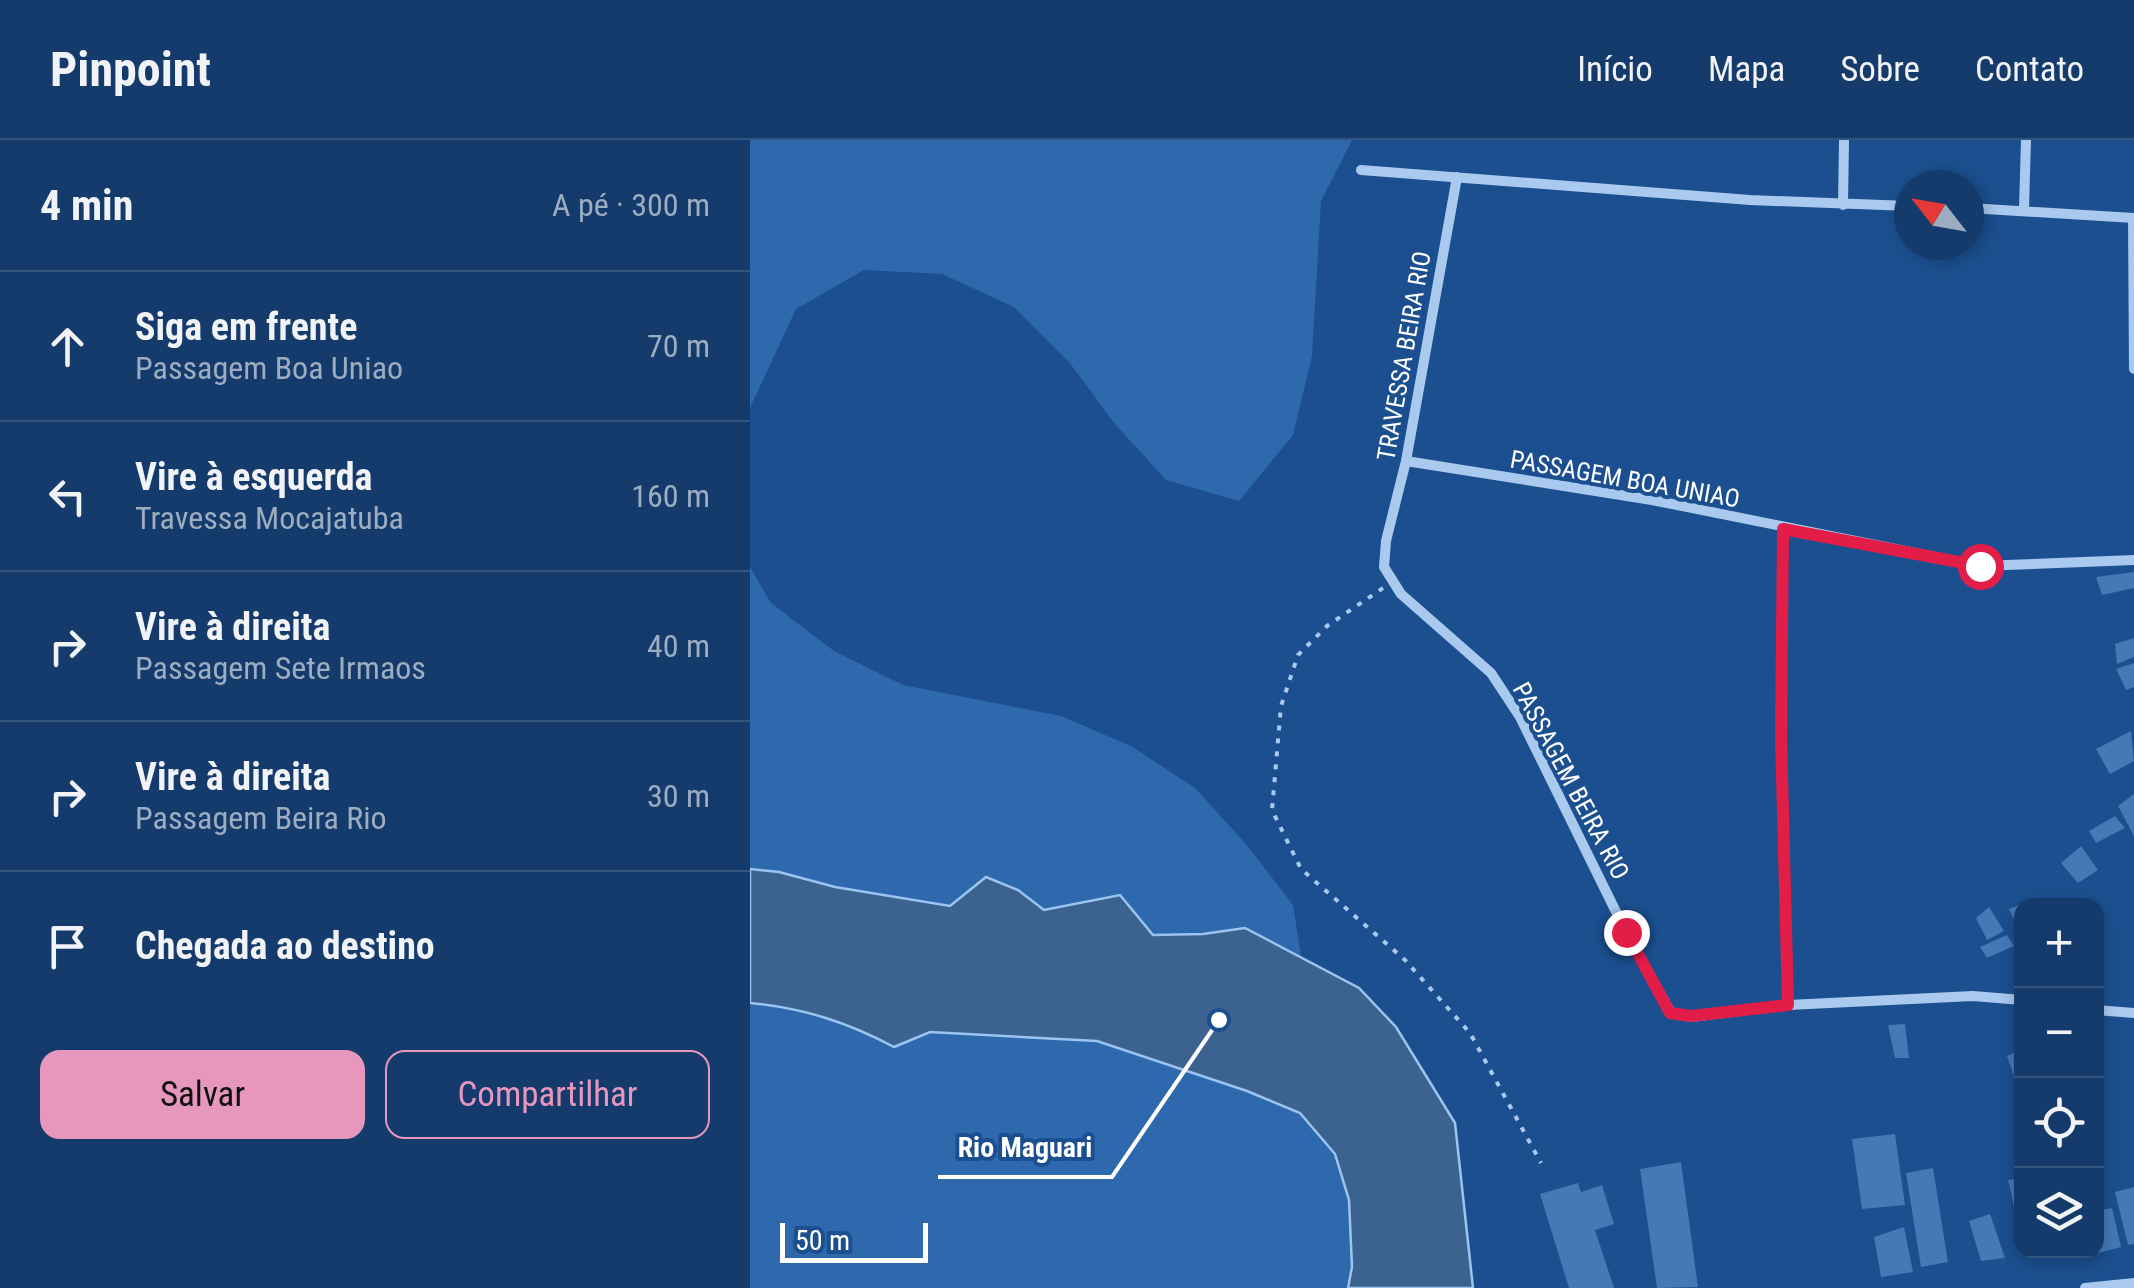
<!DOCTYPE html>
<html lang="pt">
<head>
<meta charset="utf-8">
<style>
  :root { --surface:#143b6b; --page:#1d4271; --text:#f1f3f6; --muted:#9dadc1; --line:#33557e; --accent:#e797bd }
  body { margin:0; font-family:"Roboto Condensed",sans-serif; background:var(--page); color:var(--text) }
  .controls { position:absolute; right:30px; bottom:30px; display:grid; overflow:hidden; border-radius:20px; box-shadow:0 5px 15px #0003 }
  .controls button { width:90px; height:90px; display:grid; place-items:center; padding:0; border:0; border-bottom:2px solid var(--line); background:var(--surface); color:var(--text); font:50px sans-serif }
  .compass { position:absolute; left:1144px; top:30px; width:90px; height:90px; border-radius:50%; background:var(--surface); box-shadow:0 5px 15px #0003; rotate:301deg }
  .scale { position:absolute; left:30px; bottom:25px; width:148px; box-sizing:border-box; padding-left:10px; border:5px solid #fff; border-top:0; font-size:28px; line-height:35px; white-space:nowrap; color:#fff; -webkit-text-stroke:8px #1b4f8f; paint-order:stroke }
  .stop { position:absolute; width:30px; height:30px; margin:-22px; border:8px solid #e11d48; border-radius:50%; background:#fff }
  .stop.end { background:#e11d48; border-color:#fff; box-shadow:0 2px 10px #0008 }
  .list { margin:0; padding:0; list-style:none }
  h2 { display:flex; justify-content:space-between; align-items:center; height:130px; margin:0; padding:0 40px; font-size:42px }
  h2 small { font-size:32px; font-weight:400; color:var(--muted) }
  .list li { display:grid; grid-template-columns:65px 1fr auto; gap:30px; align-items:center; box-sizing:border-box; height:150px; padding:0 40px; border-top:2px solid var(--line) }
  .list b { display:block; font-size:38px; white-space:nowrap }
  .list p { margin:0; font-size:32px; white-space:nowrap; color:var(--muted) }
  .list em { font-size:32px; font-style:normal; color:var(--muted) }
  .actions { display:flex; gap:20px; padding:30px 40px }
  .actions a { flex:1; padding:22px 0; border:2px solid var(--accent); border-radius:20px; text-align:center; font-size:35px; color:var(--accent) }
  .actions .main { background:var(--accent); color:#111 }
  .icon { flex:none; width:55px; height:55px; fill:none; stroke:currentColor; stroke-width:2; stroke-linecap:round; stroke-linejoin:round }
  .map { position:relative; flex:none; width:1384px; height:1148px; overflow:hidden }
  header { display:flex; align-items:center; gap:60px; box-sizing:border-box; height:140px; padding:0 50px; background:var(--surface); border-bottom:2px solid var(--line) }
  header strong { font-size:48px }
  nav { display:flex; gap:55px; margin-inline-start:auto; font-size:35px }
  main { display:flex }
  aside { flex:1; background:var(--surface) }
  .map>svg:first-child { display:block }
  .green { fill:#2e69ad }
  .water { fill:#3c6290; stroke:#9cc4f0; stroke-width:2.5 }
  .building { fill:#4478b7 }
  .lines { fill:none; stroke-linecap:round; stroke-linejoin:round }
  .path { stroke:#a9c9ee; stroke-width:4; stroke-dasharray:5 8; stroke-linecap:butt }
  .street { stroke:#a9c9ee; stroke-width:10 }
  .route { stroke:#e11d48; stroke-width:12 }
  .labels { text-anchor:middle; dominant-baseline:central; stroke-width:8; stroke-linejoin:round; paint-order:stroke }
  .street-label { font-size:25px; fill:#fff; stroke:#1b4f8f }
  .leader { fill:none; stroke:#fff; stroke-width:4 }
  .callout-dot { fill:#fff; stroke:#1b4f8f; stroke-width:4 }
  .callout-label { font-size:28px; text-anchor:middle; font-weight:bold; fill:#fff; stroke:#1b4f8f; stroke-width:8; stroke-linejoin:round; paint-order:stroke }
</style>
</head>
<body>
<header>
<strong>Pinpoint</strong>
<nav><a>Início</a><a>Mapa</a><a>Sobre</a><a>Contato</a></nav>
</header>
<main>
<aside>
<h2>4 min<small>A pé · 300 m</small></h2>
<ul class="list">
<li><svg class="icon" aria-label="ahead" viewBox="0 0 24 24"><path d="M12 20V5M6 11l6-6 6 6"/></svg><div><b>Siga em frente</b><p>Passagem Boa Uniao</p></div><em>70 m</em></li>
<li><svg class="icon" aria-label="left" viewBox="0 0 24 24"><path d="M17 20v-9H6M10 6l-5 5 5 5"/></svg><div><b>Vire à esquerda</b><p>Travessa Mocajatuba</p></div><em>160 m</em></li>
<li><svg class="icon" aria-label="right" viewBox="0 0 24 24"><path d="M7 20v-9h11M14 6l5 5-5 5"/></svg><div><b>Vire à direita</b><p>Passagem Sete Irmaos</p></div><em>40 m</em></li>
<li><svg class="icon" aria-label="right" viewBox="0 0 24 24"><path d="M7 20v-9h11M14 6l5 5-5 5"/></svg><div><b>Vire à direita</b><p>Passagem Beira Rio</p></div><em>30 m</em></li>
<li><svg class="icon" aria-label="arrive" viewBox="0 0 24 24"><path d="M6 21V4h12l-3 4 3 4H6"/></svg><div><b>Chegada ao destino</b></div></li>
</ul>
<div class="actions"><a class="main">Salvar</a><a>Compartilhar</a></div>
</aside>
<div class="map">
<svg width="1384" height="1148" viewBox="0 0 1384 1148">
  <rect width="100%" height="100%" fill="#1b4f8f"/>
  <path class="green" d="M0 0H602L571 61 562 216 543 295 489 361 416 340 364 283 319 222 264 167 192 134 114 130 46 169 0 268Z
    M0 427 21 463 84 511 153 545 311 576 381 606 445 648 496 704 543 765 551 816 495 788 453 794 403 795 370 755 294 770 268 750 236 737 201 766 85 747 29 732 0 729Z
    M0 863C53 868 97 882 144 906L180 892 347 901 497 951 550 973 585 1014 599 1060 602 1127 598 1148H0Z"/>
  <path class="water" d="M0 729 29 732 85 747 200 766 236 737 268 750 294 770 370 755 403 795 453 794 495 788 609 848 646 887 705 983 723 1148H598L602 1127 599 1060 585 1014 550 973 497 951 347 901 180 892 144 907C97 882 53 868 0 863Z"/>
  <path class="building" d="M1384 432V448L1352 455 1346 437Z
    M1384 498V517L1367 524 1365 504Z
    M1384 523V547L1376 550 1366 529Z
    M1381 591 1384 621 1360 634 1346 609Z
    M1384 654V696L1368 666Z
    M1365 676 1375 688 1346 703 1339 691Z
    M1331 706 1348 730 1328 743 1311 723Z
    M1279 761 1281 766H1272V797L1259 769Z
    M1239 767 1254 791 1237 800 1226 778Z
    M1257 795 1264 806 1237 818 1230 807Z
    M1155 884 1159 918H1145L1138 885Z
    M1272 909V947L1268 949 1257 916Z
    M1145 994 1155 1065 1112 1069 1102 999Z
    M931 1022 948 1147 907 1148 890 1029Z
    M1183 1028 1198 1122 1171 1127 1156 1033Z
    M1272 1038V1092H1270L1258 1040Z
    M828 1043 831 1052 852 1045 864 1084 845 1090 864 1148H819L790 1054Z
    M1384 1047V1104L1378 1105 1365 1052Z
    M1362 1068 1371 1107 1348 1113 1346 1071Z
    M1240 1074 1255 1118 1231 1121 1219 1081Z
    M1154 1087 1163 1132 1131 1137 1124 1097Z"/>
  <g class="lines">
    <path class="path" d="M633 448 577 486 548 515 531 566 522 670 551 729 655 820 720 893 791 1023"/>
    <path class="street" d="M611 30 1000 60 1159 66
      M707 37 656 321 636 401 634 427 651 454 741 533 770 577 876 792 921 873 941 877 1038 865 1223 856 1272 860
      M1093 65 1094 0
      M1219 68 1384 78
      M1274 69 1276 0
      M1383 78 1384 229
      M656 321 902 360 1230 426 1384 420
      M1033 389 1031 597 1038 865
      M1346 870 1384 873
      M1335 1148 1384 1143"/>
  </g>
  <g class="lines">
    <path class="route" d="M876 792 920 873 941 876 1038 865 1031 597 1033 389 1230 426"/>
  </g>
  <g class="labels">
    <g class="street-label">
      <text transform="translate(654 216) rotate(-80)">TRAVESSA BEIRA RIO</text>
      <text transform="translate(875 339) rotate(10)">PASSAGEM BOA UNIAO</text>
      <text transform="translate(821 641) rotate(62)">PASSAGEM BEIRA RIO</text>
    </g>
  </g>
  <path class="leader" d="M469 880L362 1037H188"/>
  <circle class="callout-dot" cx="469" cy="880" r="10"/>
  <g class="callout-label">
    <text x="275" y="1017">Rio Maguari</text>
  </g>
</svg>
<div class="controls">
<button>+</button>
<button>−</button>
<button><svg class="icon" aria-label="locate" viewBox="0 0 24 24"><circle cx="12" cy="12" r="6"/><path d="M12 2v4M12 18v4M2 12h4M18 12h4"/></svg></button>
<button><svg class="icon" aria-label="layers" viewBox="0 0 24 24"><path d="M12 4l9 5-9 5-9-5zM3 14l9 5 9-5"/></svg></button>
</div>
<svg class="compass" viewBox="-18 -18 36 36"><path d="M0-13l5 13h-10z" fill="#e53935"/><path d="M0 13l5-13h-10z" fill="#9dadc1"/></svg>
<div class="scale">50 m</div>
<div class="stop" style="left:1230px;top:426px"></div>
<div class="stop end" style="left:876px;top:792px"></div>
</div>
</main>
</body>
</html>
